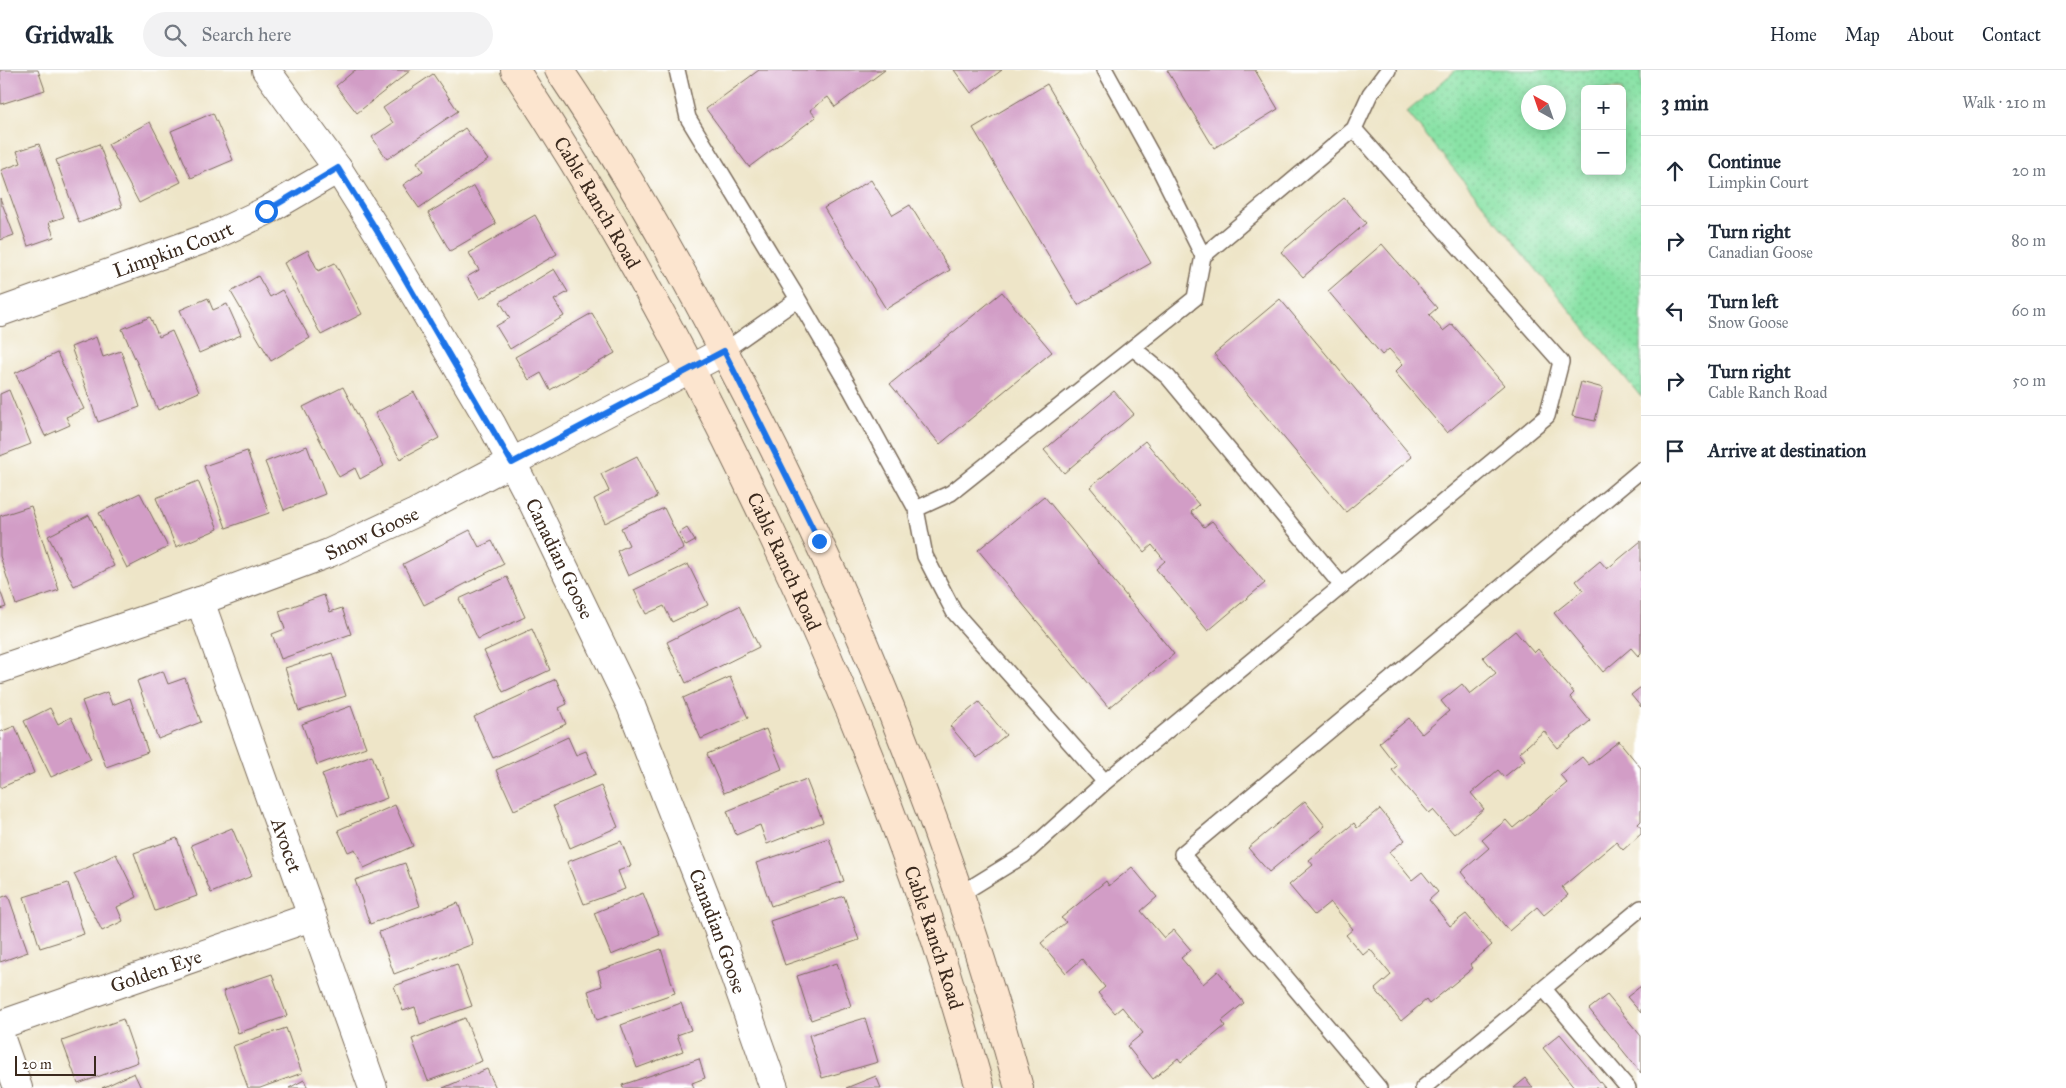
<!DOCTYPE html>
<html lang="en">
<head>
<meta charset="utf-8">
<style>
  :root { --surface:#fff; --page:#f2f2f3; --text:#1f2937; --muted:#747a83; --line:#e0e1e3 }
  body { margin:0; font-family:"IM FELL Great Primer",serif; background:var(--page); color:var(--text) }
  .controls { position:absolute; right:15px; top:15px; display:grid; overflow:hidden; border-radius:8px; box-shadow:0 2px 12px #0003 }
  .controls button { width:45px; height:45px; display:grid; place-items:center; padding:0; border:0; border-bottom:1px solid var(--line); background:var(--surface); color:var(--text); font:25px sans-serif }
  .compass { position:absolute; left:1521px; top:15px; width:45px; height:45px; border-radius:50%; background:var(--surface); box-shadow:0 2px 12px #0003; rotate:320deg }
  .scale { position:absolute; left:15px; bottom:12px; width:81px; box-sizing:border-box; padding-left:5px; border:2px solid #3b2a1e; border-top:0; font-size:14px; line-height:18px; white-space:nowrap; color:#3b2a1e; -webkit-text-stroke:4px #fff; paint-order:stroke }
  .stop { position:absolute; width:15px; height:15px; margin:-11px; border:4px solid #1a73e8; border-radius:50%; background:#fff }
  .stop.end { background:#1a73e8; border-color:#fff; box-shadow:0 1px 5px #0008 }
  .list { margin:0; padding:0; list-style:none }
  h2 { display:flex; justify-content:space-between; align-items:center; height:65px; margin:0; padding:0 20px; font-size:21px }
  h2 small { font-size:16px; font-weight:400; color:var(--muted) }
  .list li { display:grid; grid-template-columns:32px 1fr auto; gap:15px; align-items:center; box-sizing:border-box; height:70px; padding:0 20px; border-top:1px solid var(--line) }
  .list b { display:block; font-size:19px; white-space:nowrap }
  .list p { margin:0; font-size:16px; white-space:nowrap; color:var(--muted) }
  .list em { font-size:16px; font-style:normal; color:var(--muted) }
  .icon { flex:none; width:28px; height:28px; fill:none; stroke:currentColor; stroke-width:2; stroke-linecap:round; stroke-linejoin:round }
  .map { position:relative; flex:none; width:1641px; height:1018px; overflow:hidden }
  header { display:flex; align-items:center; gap:30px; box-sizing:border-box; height:70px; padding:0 25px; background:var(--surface); border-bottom:1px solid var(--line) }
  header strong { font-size:24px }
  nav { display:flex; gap:28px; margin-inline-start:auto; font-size:18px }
  .search { width:350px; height:45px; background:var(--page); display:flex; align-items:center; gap:12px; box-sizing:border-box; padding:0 18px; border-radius:28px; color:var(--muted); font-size:19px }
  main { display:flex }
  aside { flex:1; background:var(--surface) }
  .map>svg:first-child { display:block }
  .grass { fill:url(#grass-dots); stroke:#628662; fill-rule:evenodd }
  .building { fill:#d29dc6 }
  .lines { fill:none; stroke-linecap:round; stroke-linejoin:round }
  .lane-casing { stroke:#7a6b5a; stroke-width:18 }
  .street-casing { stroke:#7a6b5a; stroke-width:30 }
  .secondary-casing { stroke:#7a6b5a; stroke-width:30 }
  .lane { stroke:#fff; stroke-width:15 }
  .street { stroke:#fff; stroke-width:28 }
  .secondary { stroke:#fce5cf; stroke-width:28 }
  .route { stroke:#1a73e8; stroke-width:6 }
  .labels { text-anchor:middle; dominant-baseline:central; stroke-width:4; stroke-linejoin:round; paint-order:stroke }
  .street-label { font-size:20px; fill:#3b2a1e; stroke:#fff }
</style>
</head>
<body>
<header>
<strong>Gridwalk</strong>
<div class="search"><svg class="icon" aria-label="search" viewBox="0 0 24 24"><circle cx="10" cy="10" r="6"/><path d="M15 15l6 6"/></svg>Search here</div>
<nav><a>Home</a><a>Map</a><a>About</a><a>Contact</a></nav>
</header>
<main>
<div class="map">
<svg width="1641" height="1018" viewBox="0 0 1641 1018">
  <defs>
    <pattern id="grass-dots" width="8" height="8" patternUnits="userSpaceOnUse" patternTransform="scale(1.25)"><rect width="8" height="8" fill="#89e2a6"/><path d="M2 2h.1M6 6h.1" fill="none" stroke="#77c28e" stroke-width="1.8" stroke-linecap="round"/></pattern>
  </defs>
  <rect width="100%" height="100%" fill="#fff"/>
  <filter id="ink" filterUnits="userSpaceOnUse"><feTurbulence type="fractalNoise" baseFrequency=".02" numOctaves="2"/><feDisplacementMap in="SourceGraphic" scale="10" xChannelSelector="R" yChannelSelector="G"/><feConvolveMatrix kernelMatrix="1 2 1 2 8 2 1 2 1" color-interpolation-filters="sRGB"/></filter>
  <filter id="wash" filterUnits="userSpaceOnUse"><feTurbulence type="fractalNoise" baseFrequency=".0096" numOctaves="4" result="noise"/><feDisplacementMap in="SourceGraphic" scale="20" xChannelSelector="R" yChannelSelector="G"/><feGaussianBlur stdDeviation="1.12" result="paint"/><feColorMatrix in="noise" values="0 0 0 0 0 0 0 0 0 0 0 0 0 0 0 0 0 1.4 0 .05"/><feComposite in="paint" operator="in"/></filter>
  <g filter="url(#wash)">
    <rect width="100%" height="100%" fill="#eee5c8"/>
    <path class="grass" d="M1456 0H1641V327L1407 42ZM1585 19H1622V101H1585ZM1528 22H1558V52H1528Z"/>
    <g id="blocks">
      <path class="building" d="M0 0H38L45 20 1 34Z
        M355 0H411L357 43 336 16Z
        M759 0H885L835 37 828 27 810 40 816 47 749 97 706 39Z
        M954 0H1002L971 23Z
        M1167 0H1255L1278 39 1214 78Z
        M433 4 458 41 387 89 372 67 393 53 383 38Z
        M1047 14 1151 193 1078 235 973 58Z
        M213 43 233 90 191 108 171 61Z
        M150 52 181 112 139 133 108 74Z
        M465 58 488 90 419 138 403 115 423 101 417 92Z
        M39 74 64 147 49 152 54 167 28 176 1 100 21 93 17 81Z
        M99 74 122 137 79 153 56 90Z
        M871 110 893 145 910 135 950 200 886 239 824 138Z
        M474 116 496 154 450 181 428 143Z
        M0 128 14 165 0 170Z
        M1344 128 1366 153 1303 207 1281 182Z
        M535 145 557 184 480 229 467 207 479 200 469 183Z
        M1382 174 1437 238 1429 245 1443 261 1452 254 1504 315 1447 363 1395 302 1403 294 1389 279 1382 285 1328 221Z
        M308 180 318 201 335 193 362 244 321 265 284 193Z
        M554 199 568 222 554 230 564 246 510 279 496 256 510 248 500 232Z
        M258 206 270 227 282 220 310 268 271 291 231 222Z
        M1002 222 1052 282 940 374 890 314Z
        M208 228 213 240 227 234 241 265 199 283 180 240Z
        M1280 229 1412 387 1346 442 1214 284Z
        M592 243 615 283 550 320 541 303 529 310 515 287Z
        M150 247 159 267 172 261 199 322 158 340 122 259Z
        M96 267 103 287 121 281 140 337 98 352 71 277Z
        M57 283 84 339 66 347 70 355 45 366 15 303Z
        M1581 312 1603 318 1595 351 1572 346Z
        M343 317 384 396 360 409 355 398 339 407 303 337Z
        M9 320 31 374 0 386V324Z
        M1114 321 1134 344 1064 403 1044 380Z
        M414 322 439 368 400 389 375 343Z
        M1145 371 1199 435 1191 442 1204 457 1212 451 1265 513 1208 561 1156 499 1165 491 1152 475 1144 482 1090 417Z
        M307 376 325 424 284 440 265 392Z
        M247 381 269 443 226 458 204 396Z
        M637 386 657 427 605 453 594 429 609 421 601 404Z
        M198 411 218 459 176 477 156 428Z
        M140 423 168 477 127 498 99 443Z
        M1044 426 1174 584 1109 638 978 480Z
        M31 436 59 520 16 535 0 486V446Z
        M664 438 684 479 628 506 617 481 629 475 621 458Z
        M89 445 114 496 74 516 48 466Z
        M687 458 695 471 686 476 679 463Z
        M470 460 479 477 492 471 504 494 424 535 403 494Z
        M1641 471V583L1638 586 1631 578 1603 602 1554 543 1583 520 1576 511 1600 491 1607 499Z
        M688 494 708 535 672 552 664 536 646 544 634 520Z
        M507 507 525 547 478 569 459 529Z
        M0 520 6 537 0 539Z
        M324 525 330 542 342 538 351 564 281 589 272 564 285 559 279 541Z
        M739 536 759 577 686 613 667 572Z
        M532 559 550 600 503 622 484 581Z
        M1515 561 1534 583 1538 579 1574 623 1570 627 1590 651 1558 678 1544 661 1519 683 1525 690 1504 707 1498 700 1471 723 1484 739 1454 764 1433 740 1429 743 1392 700 1397 696 1379 673 1409 648 1422 664 1449 641 1441 631 1462 614 1470 624 1496 603 1483 587Z
        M332 583 346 626 299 641 285 598Z
        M163 601 168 614 185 608 201 652 158 669 137 611Z
        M730 607 748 648 701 669 683 628Z
        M556 609 567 634 559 638 566 654 493 688 474 647Z
        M1641 617V637L1631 625Z
        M107 622 112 635 130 628 148 682 106 697 82 631Z
        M979 632 1006 665 977 688 950 656Z
        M351 636 366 677 317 695 302 654Z
        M50 638 58 654 71 647 91 689 51 707 24 651Z
        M15 656 34 703 0 718V662Z
        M766 659 782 699 724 723 707 684Z
        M568 667 576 685 586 681 596 704 514 740 496 700Z
        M1619 671 1641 698V751L1638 754 1641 758V764L1623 780 1616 772 1562 817 1568 825 1544 845 1537 837 1509 861 1461 802 1489 778 1482 770 1506 750 1513 758 1567 713 1560 705 1582 687 1589 695Z
        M372 685 387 728 338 746 322 704Z
        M806 709 823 752 767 774 760 755 736 765 727 741Z
        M601 716 618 757 570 778 553 736Z
        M1305 731 1325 756 1269 802 1248 778Z
        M395 735 413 776 364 798 355 779 348 782 338 760Z
        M1380 739 1405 770 1389 782 1412 810 1422 802 1438 822 1429 830 1450 856 1466 844 1492 875 1470 894 1473 898 1429 934 1426 930 1401 951 1375 919 1391 905 1370 879 1363 885 1346 865 1353 859 1330 832 1314 845 1289 815 1313 795 1309 790 1354 753 1357 758Z
        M232 758 252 806 211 823 191 775Z
        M177 768 197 826 155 841 134 783Z
        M829 768 844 811 771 836 756 793Z
        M621 771 631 796 618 801 625 819 584 834 567 792Z
        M116 784 137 827 117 837 123 851 102 861 74 804Z
        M405 793 420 836 370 854 355 810Z
        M1132 797 1157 827 1141 841 1164 868 1174 860 1191 880 1181 888 1203 914 1218 901 1244 933 1222 951 1225 956 1181 992 1178 988 1153 1009 1127 976 1143 963 1122 937 1115 943 1098 923 1105 917 1082 889 1066 903 1041 873 1066 852 1061 848 1106 811 1109 816Z
        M68 813 84 864 40 878 24 827Z
        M643 823 660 865 611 885 594 843Z
        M8 825 28 882 0 892V828Z
        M844 826 859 870 785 895 770 851Z
        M458 833 473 874 394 904 379 862Z
        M661 879 675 923 597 950 588 921 602 916 598 901Z
        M837 893 851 936 811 950 797 906Z
        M457 894 472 936 420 954 415 937 403 941 394 916Z
        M272 904 287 946 238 963 223 921Z
        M1641 916V943L1627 927Z
        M1607 925 1641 966V1003L1589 939Z
        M681 933 691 960 677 965 683 981 637 998 621 955Z
        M465 948 482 991 428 1011 412 969Z
        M865 948 878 992 822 1008 809 965Z
        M123 949 138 992 78 1014 62 971Z
        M286 958 302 1003 260 1018H248L233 976Z
        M1560 964 1605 1018H1575L1543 978Z
        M699 989 705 1008 692 1013 694 1018H623L622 1015Z
        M487 999 496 1018H443Z
        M134 1003 141 1018H102Z
        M876 1006 881 1018H846Z
        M1526 1008 1533 1018H1514Z
        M304 1010 308 1018H289Z"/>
    </g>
  </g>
  <g filter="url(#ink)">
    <use href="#blocks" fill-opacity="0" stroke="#7a6b5a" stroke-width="1"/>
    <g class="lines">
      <defs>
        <path id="lane" d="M677 0 688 48 798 229 724 281
          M1105 0 1159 98 1203 186 1354 59 1370 24 1388 0
          M798 229 851 320 916 439 925 486 954 542 1105 712 1547 346 1561 292 1354 59
          M1133 278 1168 307 1342 516
          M916 439 951 423 1195 228 1203 186
          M959 825 1024 785 1105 712
          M1544 919 1628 1018
          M1379 1018 1182 784 1641 400
          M1423 1018 1641 838"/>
        <g id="street">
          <path id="s1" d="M266 0 338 99 377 161 492 355 532 431 631 636 717 856 774 1018"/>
          <path id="s2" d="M0 242 213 166 266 141 338 99"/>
          <path id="s3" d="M200 531 373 1018"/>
          <path id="s4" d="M0 599 200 531 329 483 415 443 724 281"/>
          <path id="s5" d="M0 955 311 847"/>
          <path d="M0 966 18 1018"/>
        </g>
        <g id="secondary">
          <path id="s6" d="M515 0C613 148 697 303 772 464 831 589 885 719 929 850 948 906 964 962 980 1018"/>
          <path d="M559 0C621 92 676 189 727 287 850 519 949 764 1019 1018"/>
        </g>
      </defs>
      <use href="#lane" class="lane-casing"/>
      <use href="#street" class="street-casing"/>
      <use href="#secondary" class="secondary-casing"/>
      <use href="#lane" class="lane"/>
      <use href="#street" class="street"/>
      <use href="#secondary" class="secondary"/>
    </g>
  </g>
  <g class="lines" filter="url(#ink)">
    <path class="route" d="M266 141 338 98 377 161 512 393 724 281 819 471"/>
  </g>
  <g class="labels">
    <g class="street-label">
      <text stroke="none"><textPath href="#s6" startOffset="156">Cable Ranch Road</textPath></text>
      <text stroke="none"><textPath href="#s2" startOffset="184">Limpkin Court</textPath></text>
      <text stroke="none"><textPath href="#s4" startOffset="396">Snow Goose</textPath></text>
      <text stroke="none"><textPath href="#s1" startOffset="571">Canadian Goose</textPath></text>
      <text stroke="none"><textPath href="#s6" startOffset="561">Cable Ranch Road</textPath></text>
      <text stroke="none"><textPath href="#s3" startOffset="259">Avocet</textPath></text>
      <text stroke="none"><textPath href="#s1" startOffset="976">Canadian Goose</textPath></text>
      <text stroke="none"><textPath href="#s6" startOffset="966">Cable Ranch Road</textPath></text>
      <text stroke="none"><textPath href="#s5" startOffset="165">Golden Eye</textPath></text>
    </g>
  </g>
</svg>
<div class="controls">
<button>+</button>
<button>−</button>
</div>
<svg class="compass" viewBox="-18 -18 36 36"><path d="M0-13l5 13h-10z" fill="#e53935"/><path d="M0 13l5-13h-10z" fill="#747a83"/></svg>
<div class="scale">20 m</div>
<div class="stop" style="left:266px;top:141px"></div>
<div class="stop end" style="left:819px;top:471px"></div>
</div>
<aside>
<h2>3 min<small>Walk · 210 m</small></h2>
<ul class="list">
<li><svg class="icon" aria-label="ahead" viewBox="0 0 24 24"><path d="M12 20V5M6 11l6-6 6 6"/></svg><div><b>Continue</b><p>Limpkin Court</p></div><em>20 m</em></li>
<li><svg class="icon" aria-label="right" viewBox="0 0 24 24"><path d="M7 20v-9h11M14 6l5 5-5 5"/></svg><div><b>Turn right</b><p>Canadian Goose</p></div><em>80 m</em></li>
<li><svg class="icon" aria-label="left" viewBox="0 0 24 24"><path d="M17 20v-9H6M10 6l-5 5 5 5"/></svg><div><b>Turn left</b><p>Snow Goose</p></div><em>60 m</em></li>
<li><svg class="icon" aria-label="right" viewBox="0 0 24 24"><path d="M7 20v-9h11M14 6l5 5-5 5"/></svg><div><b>Turn right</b><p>Cable Ranch Road</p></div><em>50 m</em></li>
<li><svg class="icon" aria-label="arrive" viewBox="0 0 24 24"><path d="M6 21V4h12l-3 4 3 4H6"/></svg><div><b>Arrive at destination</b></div></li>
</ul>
</aside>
</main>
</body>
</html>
